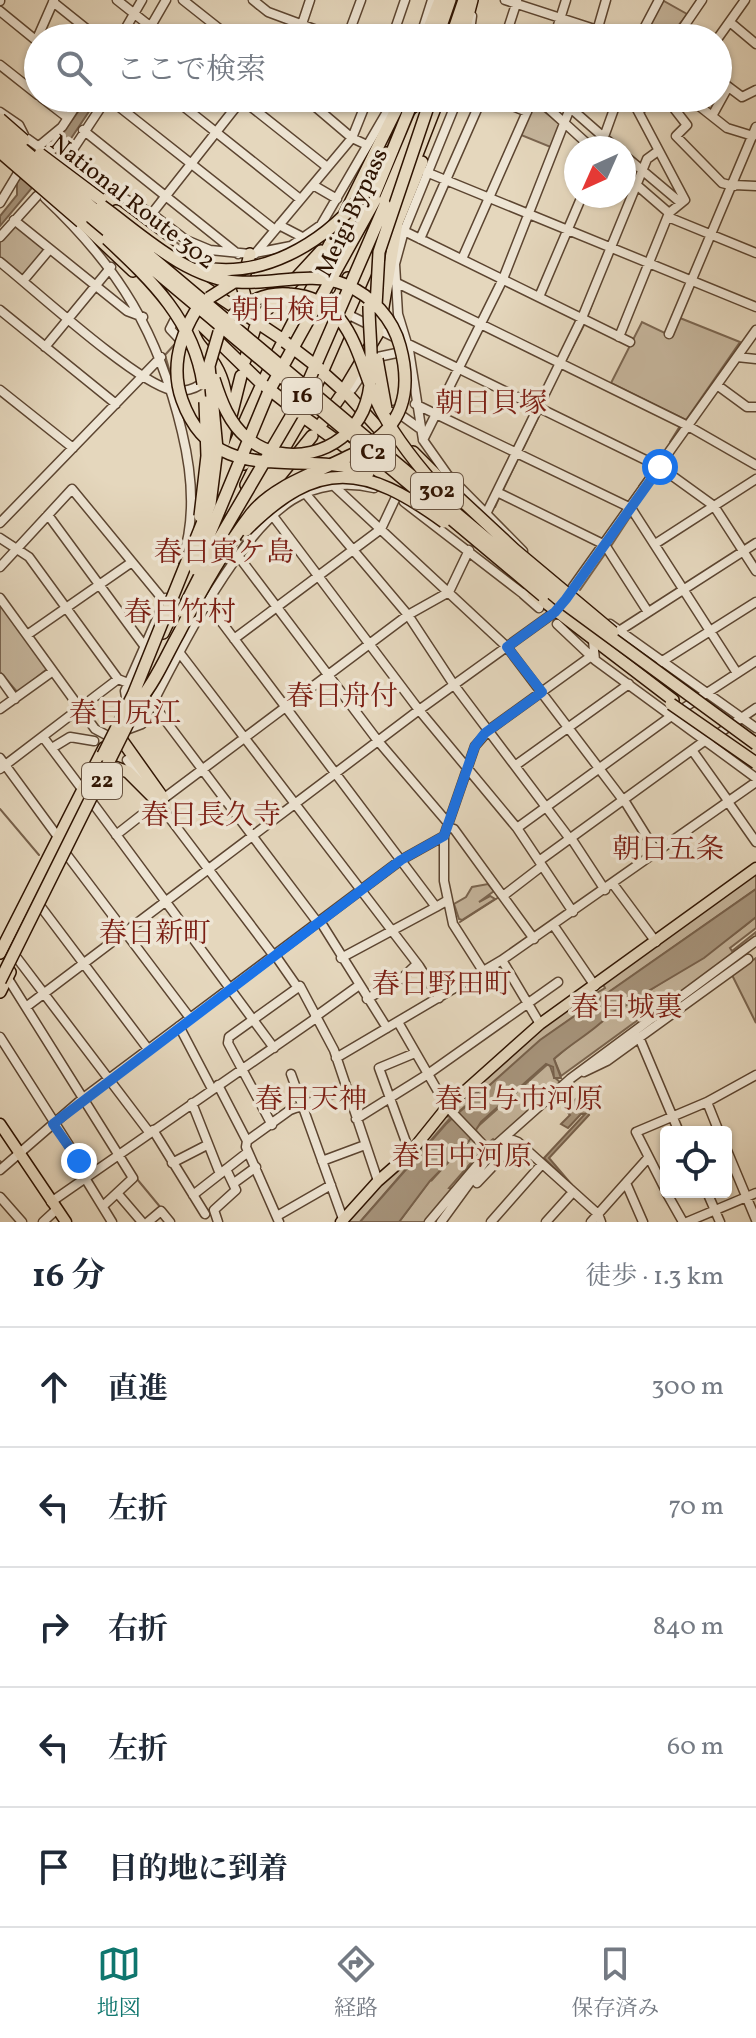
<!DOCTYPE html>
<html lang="ja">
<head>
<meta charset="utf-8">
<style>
  :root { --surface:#fff; --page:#f6f6f7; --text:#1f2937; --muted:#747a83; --line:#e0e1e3; --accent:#0f766e }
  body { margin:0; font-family:Vollkorn,"Noto Serif JP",serif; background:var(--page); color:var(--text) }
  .controls { position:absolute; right:24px; bottom:24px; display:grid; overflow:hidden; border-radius:8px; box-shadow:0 2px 6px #0004 }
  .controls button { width:72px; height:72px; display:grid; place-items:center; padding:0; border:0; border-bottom:2px solid var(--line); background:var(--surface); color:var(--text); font:40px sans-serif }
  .compass { position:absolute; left:564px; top:136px; width:72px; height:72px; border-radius:50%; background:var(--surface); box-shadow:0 2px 6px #0004; rotate:225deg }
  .stop { position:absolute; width:24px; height:24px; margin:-18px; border:6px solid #1a73e8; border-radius:50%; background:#fff }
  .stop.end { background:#1a73e8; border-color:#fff; box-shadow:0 2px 8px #0008 }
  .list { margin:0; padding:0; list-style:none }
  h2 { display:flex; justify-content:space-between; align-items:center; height:104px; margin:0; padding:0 32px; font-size:34px }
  h2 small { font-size:26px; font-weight:400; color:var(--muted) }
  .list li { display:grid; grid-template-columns:52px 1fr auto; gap:24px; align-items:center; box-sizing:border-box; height:120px; padding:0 32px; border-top:2px solid var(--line) }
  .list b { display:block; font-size:30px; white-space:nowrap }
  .list em { font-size:26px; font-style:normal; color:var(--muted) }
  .icon { flex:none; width:44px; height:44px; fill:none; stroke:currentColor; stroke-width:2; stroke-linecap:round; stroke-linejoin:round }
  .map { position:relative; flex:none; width:756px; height:1222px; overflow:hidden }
  .search { position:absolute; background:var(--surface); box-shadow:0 2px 6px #0004; left:24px; right:24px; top:24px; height:88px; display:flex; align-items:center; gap:20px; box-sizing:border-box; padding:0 28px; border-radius:44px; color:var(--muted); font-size:30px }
  .sheet { height:704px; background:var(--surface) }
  nav { display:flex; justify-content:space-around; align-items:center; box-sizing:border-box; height:112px; border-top:2px solid var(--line); background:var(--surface); font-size:22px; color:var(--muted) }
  nav a { display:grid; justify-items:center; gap:4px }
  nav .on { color:var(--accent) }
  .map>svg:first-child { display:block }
  .green { fill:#c6b69d; stroke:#7a6550; stroke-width:2 }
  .water { fill:#a7957d; stroke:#77614c; stroke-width:2 }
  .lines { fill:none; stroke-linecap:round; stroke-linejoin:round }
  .stream { stroke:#77614c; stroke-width:2 }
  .minor-casing { stroke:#5c4531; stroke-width:11 }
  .major-casing { stroke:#2f1402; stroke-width:13 }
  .highway-casing { stroke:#2f1402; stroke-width:14 }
  .minor { stroke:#eee5d4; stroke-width:8 }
  .major { stroke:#e5d7bd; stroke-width:10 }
  .highway { stroke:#e5d7bd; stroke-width:11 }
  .highway-bridge-casing { stroke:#2f1402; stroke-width:14; stroke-linecap:butt }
  .highway-bridge { stroke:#e5d7bd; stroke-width:11 }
  .route { stroke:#1a73e8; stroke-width:10 }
  .labels { text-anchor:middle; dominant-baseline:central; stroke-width:7; stroke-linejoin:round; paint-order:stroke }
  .shield { fill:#eee5d4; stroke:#685341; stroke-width:2 }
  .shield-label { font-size:22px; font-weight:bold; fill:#2f1402 }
  .street-label { font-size:24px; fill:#2f1402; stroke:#eee5d4 }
  .quarter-label { font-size:28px; fill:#7a1f14; stroke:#eee5d4 }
</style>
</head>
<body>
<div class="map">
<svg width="756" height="1222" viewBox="0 0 756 1222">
  <rect width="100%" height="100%" fill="#e5d7bd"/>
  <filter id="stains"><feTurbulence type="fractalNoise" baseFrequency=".0025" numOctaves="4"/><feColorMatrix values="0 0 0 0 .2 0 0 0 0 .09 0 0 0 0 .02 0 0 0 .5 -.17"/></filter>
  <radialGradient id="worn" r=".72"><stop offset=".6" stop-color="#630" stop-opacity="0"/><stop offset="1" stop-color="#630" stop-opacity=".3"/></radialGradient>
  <path class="green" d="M662 0 687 14C674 34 666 38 642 38Z
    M534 103 562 126 553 148 521 135Z
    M16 225 45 249 22 276 0 258V240Z
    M680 318 740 342 686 420 611 383 642 322 671 336Z
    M0 604 47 669 18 693 0 672Z
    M756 872V889L541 1040 532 1051 457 1113 453 1108 473 1099 483 1086 471 1098 456 1104 544 1026 591 992 593 995 605 988 603 984Z
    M488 884 494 891 479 902 490 896 495 899 462 920 459 919 454 904 466 897 472 887Z
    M756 917V928L730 948 732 951 756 932V938L640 1025 638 1023 675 993 561 1076 554 1059C614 1005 692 970 756 917Z
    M756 958V1023L732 975Z
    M549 1063 554 1077 561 1083 495 1141 493 1139 487 1144 475 1129Z
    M452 1116 360 1222H345L443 1117Z
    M472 1136 484 1148 449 1188 452 1189 479 1155 481 1157 428 1222H399L433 1176 431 1181Z"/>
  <path class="water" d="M88 98H98L62 152 0 226V216L17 195V181L48 143 62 134Z
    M756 889V917L704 958 608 1015C602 1026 567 1046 554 1059L561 1078H554L553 1067 546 1064 481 1122 469 1141 430 1181 399 1222H360L446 1124 540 1040Z
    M581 1095 589 1115 549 1158 572 1185 544 1158 585 1114H581L568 1128 561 1124 570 1115 564 1108Z"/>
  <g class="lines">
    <path class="stream" d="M255 7 257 9
      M171 183 174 179
      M157 200 159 197
      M169 204 210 237
      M155 226 184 248
      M588 315 601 281
      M566 360 584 325
      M172 379 165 355 174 345
      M670 442 680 426
      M523 449 540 414
      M639 486 652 468
      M503 490 518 459
      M629 501 636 491
      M495 507 499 498
      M12 541 16 544 24 535
      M611 546 630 517 634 519
      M232 558 243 541 240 539
      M580 590 605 554
      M80 717 86 726
      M379 748 404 778
      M0 809 39 855
      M460 922 499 897
      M0 1161 2 1163
      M137 1179 161 1208"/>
    <defs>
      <path id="minor" d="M117 0 165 38
        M183 0 231 38
        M253 0 268 12 338 38
        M505 0 622 38
        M0 1V0
        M53 2 98 38
        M0 11 38 42
        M731 23 756 44
        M120 38 142 0
        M144 38 166 0
        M291 38 302 24 310 0
        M347 38 361 0
        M392 38 405 0
        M420 38 432 0
        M469 38 472 16
        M505 38 517 1
        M554 38 566 0
        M595 38 606 0
        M639 38 659 0
        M676 38 702 0
        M718 38 745 0
        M36 41 54 0
        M0 65 38 95
        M718 79 742 97 756 90
        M42 98 68 118
        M108 98 275 230
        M173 98 300 199
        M240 98 327 167
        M305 98 352 138 367 145
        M458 98 404 231 395 264 398 314 409 350 423 440 447 474 523 551
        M493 98 527 112
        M537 98 592 148
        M559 98 616 148
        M666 98 687 125 676 136 722 183 734 186
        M689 98 727 128 753 136
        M639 111 653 98
        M0 112 19 125 25 137 67 167 151 213 186 240 210 250 250 254 291 246 321 225 395 98
        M712 116 728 87
        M83 130 238 254
        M39 146 62 127 81 98
        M600 148 618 98
        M624 155 681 203
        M66 160 107 98
        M426 172 756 307
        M624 174 669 213
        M313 185 337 199
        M734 185 756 186
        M45 198C119 267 159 334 182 432 192 473 196 519 182 560
        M0 203 18 173
        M668 217 756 253
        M14 220 127 311 143 317
        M146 221 243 98
        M279 225 304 238
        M404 231 630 342
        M0 237 37 196
        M420 239 482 98
        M255 254 352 138 368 98
        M462 259 533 98
        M0 262C35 290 134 381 171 390 182 393 198 389 205 380
        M23 281 49 250
        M395 282 688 426 756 465
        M539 297 582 196
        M0 310 116 404
        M349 315 660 467 714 506 756 571
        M181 320 174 321 170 329 185 345
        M669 334 756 127
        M619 337 669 213 685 200 631 98
        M45 347 111 267
        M737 357 756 359
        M717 385 747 407H756
        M352 389 373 358 406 351
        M0 390 73 448
        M415 404 631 508 737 673
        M394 410 419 428
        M423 440 503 279 574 98
        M334 486 507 647 623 800
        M497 492 605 545 648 612
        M305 493 408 615 454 685 570 839
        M404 502 522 593H532
        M486 514 582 318 647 159 658 151
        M48 515 145 647
        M273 516 419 710 517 828 573 912
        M0 523 161 357
        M0 538 29 557 118 679 128 683
        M655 544 756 479
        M239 557 378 741 448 823
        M0 567 72 489 165 602
        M523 594 539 608
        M0 598 95 729 110 737
        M208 604 436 907 341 958
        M557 624 594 659
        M610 624 756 728
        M619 631 756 543
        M27 635 132 562
        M234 639 381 529 396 497
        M593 641 595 660 756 778
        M179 652 419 966 439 998
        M661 662 756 602
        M0 678 15 699
        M127 704 125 691 166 598
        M153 704 318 923
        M0 709 53 671
        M126 730 142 724C174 662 234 537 292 500 316 485 346 481 374 488
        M43 737 82 789
        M712 738 756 708
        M52 748 70 737 94 741
        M692 750 729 802
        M0 758 58 837
        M127 760 143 782
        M516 765 629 684
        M0 769 118 679
        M153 796 274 956
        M163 799 408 615 449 592 469 550
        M624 800 657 853
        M92 802 274 1048
        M728 802 756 842
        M447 827 454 829 534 939
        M517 828 670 717 756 661
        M116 835 158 802
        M571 838 605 890
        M67 855 190 1018
        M539 861 703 742
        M613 884 656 942
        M503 896 542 866
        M448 900 453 924 483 971
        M41 907 148 1049
        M436 907 448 900 444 881V836L475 746 489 730 590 657
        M320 921 387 1028
        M554 926 595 986
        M275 955 298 988
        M17 958 149 1132
        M502 960 540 1024
        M7 977 133 1178 103 1206
        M367 999 401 979 417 964
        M26 1007 419 710 555 612 756 330
        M315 1017 358 986
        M398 1022 447 1107 489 1151
        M179 1026 212 1089
        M0 1037 79 1161 85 1177
        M639 1037 679 1132
        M336 1058 502 960 756 782
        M584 1072 607 1061 748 959
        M291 1074 343 1219
        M218 1085 247 1141 246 1147 279 1222
        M707 1102 719 1132
        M192 1103 220 1174
        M356 1119 428 1074 558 982
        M272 1125 228 1043 229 1037 300 986 334 1050 378 1181
        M153 1130 205 1214
        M247 1141 290 1110 346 1089
        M726 1148 756 1220
        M495 1152 513 1140 518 1142 598 1214 601 1222
        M410 1153 379 1068 415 1053
        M322 1161 365 1145
        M172 1163 207 1145
        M0 1170 82 1099 401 860 444 836
        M85 1178 112 1222
        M234 1183 256 1167
        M477 1183 515 1143
        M626 1183 643 1222
        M666 1191 636 1132 707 1102 756 1075
        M666 1192 683 1222
        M707 1192 720 1222
        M118 1194 142 1222
        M193 1195 248 1152
        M0 1197 22 1222
        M51 1202 316 1018
        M277 1216 331 1185
        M43 1222 56 1210
        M148 1222 161 1211 170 1222
        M218 1222 214 1210 236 1190 226 1169
        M429 1222 489 1151 570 1079 756 941
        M441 1222 484 1163
        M491 1222 542 1164
        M546 1222 573 1192
        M591 1222 648 1158
        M687 1222 756 1193"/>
      <path id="major" d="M0 1124 66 1222
        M341 1222 378 1181 410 1153 447 1107 540 1024 756 868"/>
      <path id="highway" d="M425 38 440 0
        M437 38 450 0
        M451 38 464 0
        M462 38 472 0
        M411 170 439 98
        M360 198 386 153
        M369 208 414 98
        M116 211 179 258
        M380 212 420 117
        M81 222 133 271
        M156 255 285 341
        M142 267 264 386
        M314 276 402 98
        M249 311 242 285 250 254
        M262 315 321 251
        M380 325 397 223 422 162
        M192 328C195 342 204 349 212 360 233 390 228 426 220 459
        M245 360 255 328
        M320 370 349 396 429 484
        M347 385 378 333
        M298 413 427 506
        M231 416 241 376
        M322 423 340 397
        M413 452 440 479
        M244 464 327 296
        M246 485 348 278
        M270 488 312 436
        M213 499C254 392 303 293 368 199
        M243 518 303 416 378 244
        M533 593 673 700
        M163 633 197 562
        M121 739 163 798
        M109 765 128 772 155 799
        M0 953 104 748
        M0 992 10 972"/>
    </defs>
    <use href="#minor" class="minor-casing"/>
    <use href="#major" class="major-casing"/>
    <use href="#highway" class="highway-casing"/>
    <use href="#minor" class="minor"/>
    <use href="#major" class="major"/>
    <use href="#highway" class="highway"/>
    <defs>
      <path id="highway-bridge" d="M0 119 24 140
        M0 130 557 598 756 744
        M0 141 543 596
        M0 152 81 222
        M40 154 100 199
        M102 206C142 235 186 278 238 282 275 285 310 270 346 285 372 296 393 319 400 346 433 467 299 453 251 514 223 551 200 592 179 633 166 656 156 681 139 701
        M107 239C152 281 194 321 203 384
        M200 267C261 280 322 244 360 198
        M209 298 234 282
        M376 306 379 252 431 98
        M195 312C179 339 171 369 182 400 215 492 301 447 368 473
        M233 315C248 301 267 292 289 294 356 298 357 366 382 412 398 442 422 471 445 496
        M285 342 320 369
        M377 359 386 409
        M214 379C221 401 229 423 247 438 284 469 343 454 363 411 377 380 369 340 369 306
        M265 386 298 412
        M443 483 515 550 613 632
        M200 516 207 456 205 402
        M246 530C319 457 365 465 444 522
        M195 569 269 391 375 200
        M182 611 215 546 300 401 385 205
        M671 704 756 763
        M103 755 133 695 210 504 217 449 209 366 219 332
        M0 981 142 695"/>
    </defs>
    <use href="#highway-bridge" class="highway-bridge-casing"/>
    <use href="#highway-bridge" class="highway-bridge"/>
  </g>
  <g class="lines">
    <path class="route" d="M79 1161 53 1124 401 860 444 836 475 746 485 733 542 692 507 647 555 612 566 599 660 467"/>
  </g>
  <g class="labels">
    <g class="shield">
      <rect x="282" y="378" width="40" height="36" rx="6"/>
      <rect x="351" y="435" width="44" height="36" rx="6"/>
      <rect x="411" y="473" width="52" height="36" rx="6"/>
      <rect x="82" y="763" width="40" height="36" rx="6"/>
    </g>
    <g class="shield-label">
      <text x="302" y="396">16</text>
      <text x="373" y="453">C2</text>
      <text x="437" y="491">302</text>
      <text x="102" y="781">22</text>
    </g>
    <g class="street-label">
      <text transform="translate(132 203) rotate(38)">National Route 302</text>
      <text transform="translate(353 213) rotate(-65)">Meigi Bypass</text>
    </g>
    <g class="quarter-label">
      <text x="287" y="311">朝日検見</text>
      <text x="491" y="404">朝日貝塚</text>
      <text x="224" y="553">春日寅ケ島</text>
      <text x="180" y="613">春日竹村</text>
      <text x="342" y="697">春日舟付</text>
      <text x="125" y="714">春日尻江</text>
      <text x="211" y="816">春日長久寺</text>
      <text x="668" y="850">朝日五条</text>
      <text x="155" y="934">春日新町</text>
      <text x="442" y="985">春日野田町</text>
      <text x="627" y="1008">春日城裏</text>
      <text x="311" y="1100">春日天神</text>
      <text x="519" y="1100">春日与市河原</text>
      <text x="462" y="1157">春日中河原</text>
    </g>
  </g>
  <rect width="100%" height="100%" filter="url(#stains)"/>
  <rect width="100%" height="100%" fill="url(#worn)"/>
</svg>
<div class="controls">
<button><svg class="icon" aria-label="locate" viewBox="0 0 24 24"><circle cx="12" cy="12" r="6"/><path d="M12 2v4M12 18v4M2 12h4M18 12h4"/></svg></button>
</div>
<svg class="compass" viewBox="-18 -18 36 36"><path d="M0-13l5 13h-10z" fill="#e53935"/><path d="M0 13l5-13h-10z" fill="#747a83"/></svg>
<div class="stop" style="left:660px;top:467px"></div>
<div class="stop end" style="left:79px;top:1161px"></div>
<div class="search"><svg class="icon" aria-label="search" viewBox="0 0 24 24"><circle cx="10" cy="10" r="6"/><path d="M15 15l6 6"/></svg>ここで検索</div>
</div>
<section class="sheet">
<h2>16 分<small>徒歩 · 1.3 km</small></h2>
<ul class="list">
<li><svg class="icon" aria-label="ahead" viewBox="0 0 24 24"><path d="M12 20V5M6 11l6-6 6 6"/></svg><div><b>直進</b></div><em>300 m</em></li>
<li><svg class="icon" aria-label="left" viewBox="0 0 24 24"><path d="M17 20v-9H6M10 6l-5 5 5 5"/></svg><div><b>左折</b></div><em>70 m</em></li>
<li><svg class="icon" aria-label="right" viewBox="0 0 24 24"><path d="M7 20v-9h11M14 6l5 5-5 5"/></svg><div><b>右折</b></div><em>840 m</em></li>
<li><svg class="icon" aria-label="left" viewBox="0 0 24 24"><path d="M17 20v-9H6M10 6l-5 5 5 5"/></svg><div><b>左折</b></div><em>60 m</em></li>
<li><svg class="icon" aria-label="arrive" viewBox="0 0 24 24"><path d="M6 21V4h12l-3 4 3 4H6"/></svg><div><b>目的地に到着</b></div></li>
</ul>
</section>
<nav>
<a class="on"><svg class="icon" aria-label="map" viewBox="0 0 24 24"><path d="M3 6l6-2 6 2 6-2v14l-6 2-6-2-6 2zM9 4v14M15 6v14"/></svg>地図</a>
<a><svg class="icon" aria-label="directions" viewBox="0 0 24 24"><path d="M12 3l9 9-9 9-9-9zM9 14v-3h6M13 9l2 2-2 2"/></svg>経路</a>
<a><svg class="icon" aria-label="saved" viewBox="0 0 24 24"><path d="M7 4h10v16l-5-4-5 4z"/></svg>保存済み</a>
</nav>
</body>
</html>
